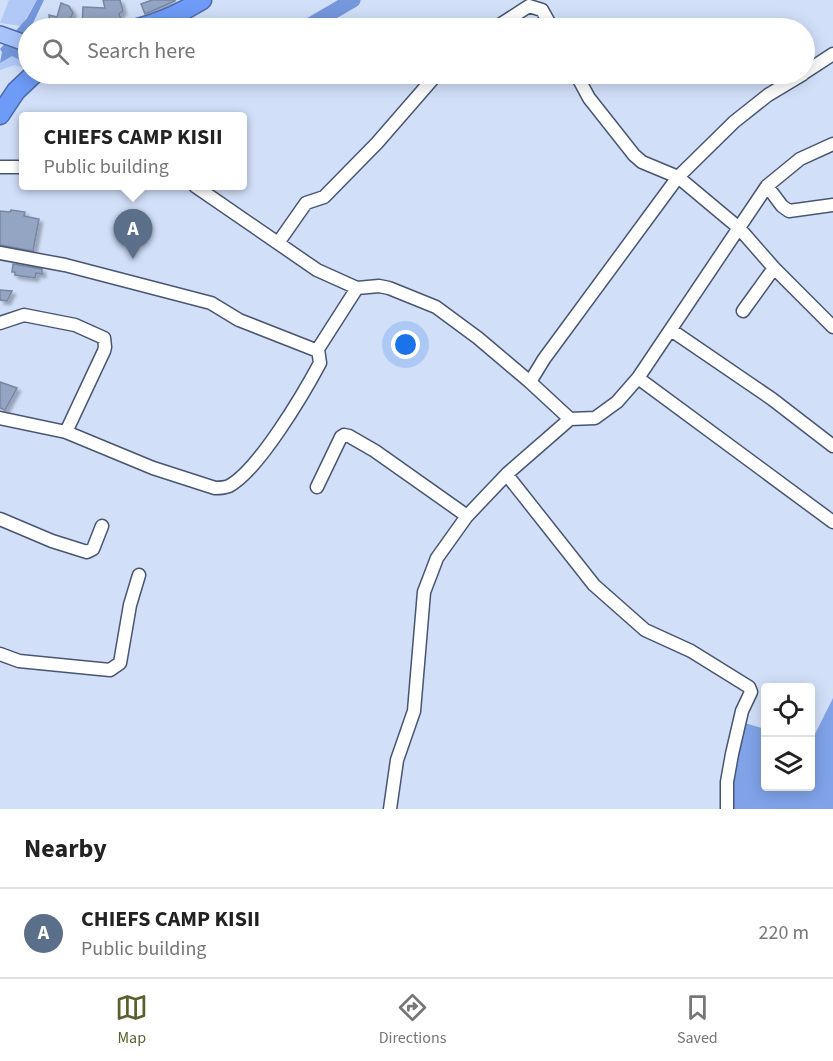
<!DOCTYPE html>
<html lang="en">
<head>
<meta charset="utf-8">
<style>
  :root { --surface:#fff; --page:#f6f6f6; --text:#222; --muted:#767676; --line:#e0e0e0; --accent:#5b602e }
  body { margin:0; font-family:"Source Sans 3",sans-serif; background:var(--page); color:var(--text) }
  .controls { position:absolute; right:18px; bottom:18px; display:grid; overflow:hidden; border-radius:6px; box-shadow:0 3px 15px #0003 }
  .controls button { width:54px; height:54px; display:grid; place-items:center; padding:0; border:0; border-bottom:2px solid var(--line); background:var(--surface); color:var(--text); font:30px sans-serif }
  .you { position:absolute; left:406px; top:345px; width:21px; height:21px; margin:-15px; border:4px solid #fff; border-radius:50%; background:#1a73e8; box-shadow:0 0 0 9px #1a73e833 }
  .badge { display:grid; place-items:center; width:39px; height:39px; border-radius:50%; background:var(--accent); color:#fff; font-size:20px; font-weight:700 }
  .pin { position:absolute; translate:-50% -50px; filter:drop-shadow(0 2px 3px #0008) }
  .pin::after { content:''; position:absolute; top:32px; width:21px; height:18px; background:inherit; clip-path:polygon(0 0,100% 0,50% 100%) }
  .popup { position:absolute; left:19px; top:112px; width:228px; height:78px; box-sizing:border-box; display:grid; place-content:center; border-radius:6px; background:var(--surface); filter:drop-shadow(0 2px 4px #0005); font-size:20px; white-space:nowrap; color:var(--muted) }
  .popup b { font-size:22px; color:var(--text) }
  .popup::after { content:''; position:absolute; left:50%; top:100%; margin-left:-12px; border:12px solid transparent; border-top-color:var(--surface) }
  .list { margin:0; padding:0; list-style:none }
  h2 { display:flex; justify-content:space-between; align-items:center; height:78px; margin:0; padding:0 24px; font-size:26px }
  h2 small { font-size:20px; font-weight:400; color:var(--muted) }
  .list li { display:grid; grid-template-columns:39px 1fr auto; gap:18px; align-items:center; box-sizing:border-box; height:90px; padding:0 24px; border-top:2px solid var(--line) }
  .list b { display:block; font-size:22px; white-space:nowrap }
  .list p { margin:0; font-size:20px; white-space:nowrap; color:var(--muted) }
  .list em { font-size:20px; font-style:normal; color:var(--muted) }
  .icon { flex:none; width:33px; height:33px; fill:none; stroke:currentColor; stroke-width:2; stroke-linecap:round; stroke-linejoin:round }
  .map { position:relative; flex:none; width:833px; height:809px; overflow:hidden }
  .search { position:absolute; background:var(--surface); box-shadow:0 3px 15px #0003; left:18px; right:18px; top:18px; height:66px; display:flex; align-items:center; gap:15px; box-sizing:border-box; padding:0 21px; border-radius:33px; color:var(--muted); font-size:22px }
  .sheet { height:168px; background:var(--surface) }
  nav { display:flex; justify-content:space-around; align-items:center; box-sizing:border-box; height:84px; border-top:2px solid var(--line); background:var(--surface); font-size:16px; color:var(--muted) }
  nav a { display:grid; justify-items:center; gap:3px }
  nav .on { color:var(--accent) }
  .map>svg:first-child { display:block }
  .green { fill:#b1c9f7 }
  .forest { fill:#80a3e8 }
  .water { fill:#7598dc }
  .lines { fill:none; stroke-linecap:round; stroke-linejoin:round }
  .stream { stroke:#7598dc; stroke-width:2 }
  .river { stroke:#7598dc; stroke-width:15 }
  .building { fill:#94a4c3; stroke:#7786a4; stroke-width:1.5; filter:url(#shadow) }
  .minor-casing { stroke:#485672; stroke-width:15 }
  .major-casing { stroke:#4c6bab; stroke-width:18 }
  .highway-casing { stroke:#4c6bab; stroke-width:21 }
  .minor { stroke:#fff; stroke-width:12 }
  .major { stroke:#a8c3fa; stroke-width:15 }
  .highway { stroke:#6e9bf7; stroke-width:18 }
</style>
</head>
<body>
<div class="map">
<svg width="833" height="809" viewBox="0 0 833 809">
  <defs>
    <filter id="shadow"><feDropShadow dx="3.5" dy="3.5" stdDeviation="1.5" flood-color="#0004"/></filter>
  </defs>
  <rect width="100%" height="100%" fill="#d1dff9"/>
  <path class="green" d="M9 0H37L21 26 0 23Z
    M12 55 28 64V70L15 65 0 70V63Z"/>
  <path class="forest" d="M833 698V809H731L730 796 745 723 765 729 766 786H810L811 742Z"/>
  <path class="water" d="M37 0H44L33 23 28 28V32L18 49 28 57V64L12 56 0 63 2 52 0 49 27 18Z
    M111 74H135C150 85 163 75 180 74 152 92 138 76 111 74Z"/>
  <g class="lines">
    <path class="stream" d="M31 24 52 28"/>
    <path class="river" d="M305 28 353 0"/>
  </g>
  <path class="building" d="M103 0H120L123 11 119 14 121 19 113 22V24L106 26 107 28H82L83 7 105 8Z
    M152 0H175V1L145 14 141 4Z
    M61 3 69 6 73 13 65 28H50L49 15 57 17Z
    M11 210 25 212 24 216 39 219 33 251 0 245V211L10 212Z
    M13 264 42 269V274L36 273 35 278 15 275V272H12Z
    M0 290 12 291 7 301 0 300Z
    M0 382 17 388 5 410 0 408Z"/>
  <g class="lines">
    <defs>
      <path id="minor" d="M495 28 529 6 542 10 552 28
        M804 73 833 54
        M576 74 589 98 634 155 642 162 678 177 739 228 774 268 833 327
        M0 167H24
        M195 186 317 270 357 288 379 286 389 288 436 307 478 338 530 382 570 419
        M767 186 782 206 789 211 833 205
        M278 243 306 203 324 197 377 143 437 74
        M0 253 65 265 211 303 239 320 318 351
        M743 311 774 268
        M0 323 24 315 75 325 104 338 105 347 104 351 66 432
        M671 330 772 399 833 446
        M638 378 833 522
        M530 382 544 359 678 177 734 122 768 95 803 74
        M0 418 66 432 153 468 215 488C220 488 224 488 229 486 258 471 304 393 320 363L318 349 357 288
        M507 475 594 585 645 630 691 651 749 687 751 692 742 711 732 754 727 782V809
        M317 487 341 437 344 435 349 436 375 451 467 516
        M0 519 52 541 87 552 93 549 102 526
        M0 654 19 661 110 670 120 663 130 605 139 575
        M390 809 397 760 414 711 424 592 437 558 467 516 508 473 570 419 595 418 617 402 638 378 767 186 800 159 833 144"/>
      <path id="major" d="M0 34 28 44"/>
      <path id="highway" d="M138 28C161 22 181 13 202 0
        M0 115 16 91 34 74"/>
    </defs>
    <use href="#minor" class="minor-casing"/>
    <use href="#major" class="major-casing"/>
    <use href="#highway" class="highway-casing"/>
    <use href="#minor" class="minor"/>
    <use href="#major" class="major"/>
    <use href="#highway" class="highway"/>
  </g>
</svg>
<div class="controls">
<button><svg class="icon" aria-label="locate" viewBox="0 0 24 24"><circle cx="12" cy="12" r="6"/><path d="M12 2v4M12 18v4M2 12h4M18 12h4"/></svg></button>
<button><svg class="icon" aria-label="layers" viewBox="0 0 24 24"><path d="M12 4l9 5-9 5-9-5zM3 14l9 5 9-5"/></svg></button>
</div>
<div class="you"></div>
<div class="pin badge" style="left:133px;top:259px;background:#5c6f8a">A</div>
<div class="popup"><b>CHIEFS CAMP KISII</b>Public building</div>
<div class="search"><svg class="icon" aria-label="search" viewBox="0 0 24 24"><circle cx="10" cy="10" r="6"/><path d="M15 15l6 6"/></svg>Search here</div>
</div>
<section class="sheet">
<h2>Nearby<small></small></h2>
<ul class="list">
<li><span class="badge" style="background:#5c6f8a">A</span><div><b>CHIEFS CAMP KISII</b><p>Public building</p></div><em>220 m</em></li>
</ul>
</section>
<nav>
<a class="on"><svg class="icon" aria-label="map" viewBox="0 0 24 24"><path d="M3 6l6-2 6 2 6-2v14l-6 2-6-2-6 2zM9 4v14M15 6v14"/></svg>Map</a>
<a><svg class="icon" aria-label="directions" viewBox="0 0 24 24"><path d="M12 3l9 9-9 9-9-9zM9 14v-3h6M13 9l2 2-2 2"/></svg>Directions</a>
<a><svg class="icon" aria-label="saved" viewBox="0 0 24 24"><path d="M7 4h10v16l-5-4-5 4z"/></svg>Saved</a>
</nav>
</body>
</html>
